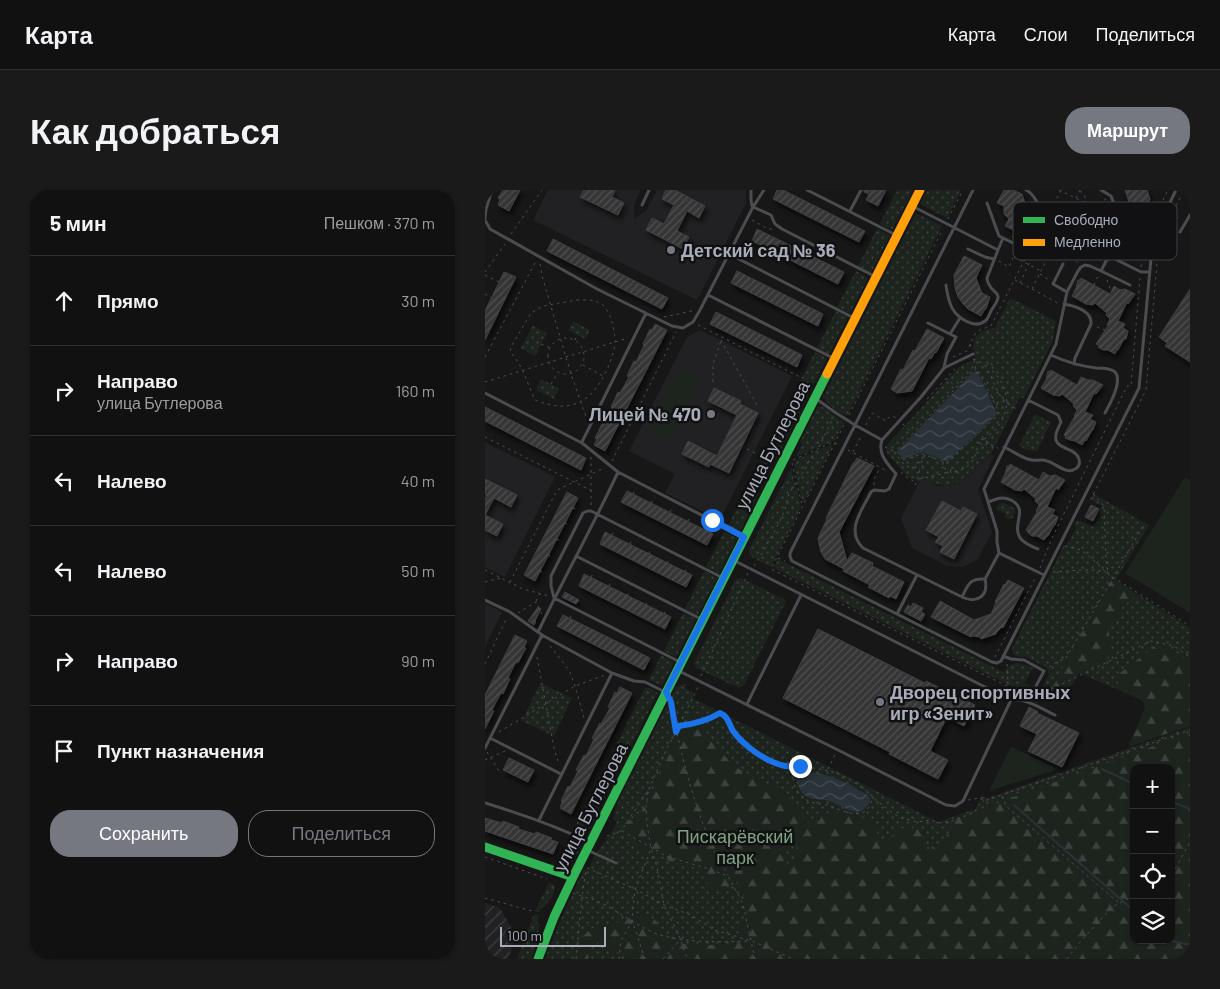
<!DOCTYPE html>
<html lang="ru">
<head>
<meta charset="utf-8">
<style>
  :root { --surface:#111; --page:#1a1a1a; --text:#f1f3f6; --muted:#9c9d9f; --line:#303131; --accent:#757880 }
  body { margin:0; font-family:Barlow,sans-serif; background:var(--page); color:var(--text) }
  .controls { position:absolute; right:15px; bottom:15px; display:grid; overflow:hidden; border-radius:10px; box-shadow:0 1px 4px #0004 }
  .controls button { width:45px; height:45px; display:grid; place-items:center; padding:0; border:0; border-bottom:1px solid var(--line); background:var(--surface); color:var(--text); font:25px sans-serif }
  .scale { position:absolute; left:15px; bottom:12px; width:106px; box-sizing:border-box; padding-left:5px; border:2px solid #a8adb8; border-top:0; font-size:14px; line-height:18px; white-space:nowrap; color:#a8adb8; -webkit-text-stroke:4px #111113; paint-order:stroke }
  .stop { position:absolute; width:15px; height:15px; margin:-11px; border:4px solid #1a73e8; border-radius:50%; background:#fff }
  .stop.end { background:#1a73e8; border-color:#fff; box-shadow:0 1px 5px #0008 }
  .list { margin:0; padding:0; list-style:none }
  h2 { display:flex; justify-content:space-between; align-items:center; height:65px; margin:0; padding:0 20px; font-size:21px }
  h2 small { font-size:16px; font-weight:400; color:var(--muted) }
  .list li { display:grid; grid-template-columns:32px 1fr auto; gap:15px; align-items:center; box-sizing:border-box; height:90px; padding:0 20px; border-top:1px solid var(--line) }
  .list b { display:block; font-size:19px; white-space:nowrap }
  .list p { margin:0; font-size:16px; white-space:nowrap; color:var(--muted) }
  .list em { font-size:16px; font-style:normal; color:var(--muted) }
  .actions { display:flex; gap:10px; padding:15px 20px }
  .actions a { flex:1; padding:11px 0; border:1px solid var(--accent); border-radius:20px; text-align:center; font-size:18px; color:var(--accent) }
  .actions .main { background:var(--accent); color:#fff }
  .icon { flex:none; width:28px; height:28px; fill:none; stroke:currentColor; stroke-width:2; stroke-linecap:round; stroke-linejoin:round }
  .map { position:relative; flex:none; width:705px; height:769px; overflow:hidden; border-radius:20px }
  header { display:flex; align-items:center; gap:30px; box-sizing:border-box; height:70px; padding:0 25px; background:var(--surface); border-bottom:1px solid var(--line) }
  header strong { font-size:24px }
  nav { display:flex; gap:28px; margin-inline-start:auto; font-size:18px }
  .intro { display:flex; align-items:center; justify-content:space-between; box-sizing:border-box; height:120px; padding:0 30px }
  h1 { margin:0; font-size:35px }
  .button { padding:12px 22px; border-radius:20px; background:var(--accent); color:#fff; font-size:18px; font-weight:700 }
  main { display:flex; gap:30px; padding:0 30px }
  aside { flex:1; background:var(--surface); border-radius:20px; box-shadow:0 1px 4px #0004 }
  .map>svg:first-child { display:block }
  .built { fill:#212123 }
  .industrial { fill:url(#industrial-furrows) }
  .grass { fill:url(#grass-dots); fill-rule:evenodd }
  .forest { fill:url(#forest-firs); fill-rule:evenodd }
  .pitch { fill:#1d241e }
  .water { fill:url(#water-waves) }
  .lines { fill:none; stroke-linecap:round; stroke-linejoin:round }
  .stream { stroke:#2a3239; stroke-width:2 }
  .building { fill:url(#building-hatch); stroke:#3f4043; filter:url(#shadow) }
  .path { stroke:#4d4e52; stroke-width:1; stroke-dasharray:2.5 4; stroke-linecap:butt }
  .lane { stroke:#4b4c50; stroke-width:3 }
  .fast { stroke:#30b455; stroke-width:9 }
  .slow { stroke:#ff9f0a; stroke-width:9 }
  .route { stroke:#1a73e8; stroke-width:6 }
  .poi-dot { fill:#757880; stroke:#111113; stroke-width:2 }
  .labels { text-anchor:middle; dominant-baseline:central; stroke-width:5; stroke-linejoin:round; paint-order:stroke }
  .poi-label { font-size:18px; font-weight:bold; fill:#a8adb8; stroke:#111113; text-anchor:start }
  .street-label { font-size:18px; fill:#a8adb8; stroke:#111113 }
  .park-label { font-size:18px; fill:#7fa381; stroke:#111113 }
  .key { fill:#111113; stroke:#3e4045; stroke-width:1 }
  .key-label { font-size:14px; fill:#a8adb8 }
</style>
</head>
<body>
<header>
<strong>Карта</strong>
<nav><a>Карта</a><a>Слои</a><a>Поделиться</a></nav>
</header>
<div class="intro"><h1>Как добраться</h1><a class="button">Маршрут</a></div>
<main>
<aside>
<h2>5 мин<small>Пешком · 370 m</small></h2>
<ul class="list">
<li><svg class="icon" aria-label="ahead" viewBox="0 0 24 24"><path d="M12 20V5M6 11l6-6 6 6"/></svg><div><b>Прямо</b></div><em>30 m</em></li>
<li><svg class="icon" aria-label="right" viewBox="0 0 24 24"><path d="M7 20v-9h11M14 6l5 5-5 5"/></svg><div><b>Направо</b><p>улица Бутлерова</p></div><em>160 m</em></li>
<li><svg class="icon" aria-label="left" viewBox="0 0 24 24"><path d="M17 20v-9H6M10 6l-5 5 5 5"/></svg><div><b>Налево</b></div><em>40 m</em></li>
<li><svg class="icon" aria-label="left" viewBox="0 0 24 24"><path d="M17 20v-9H6M10 6l-5 5 5 5"/></svg><div><b>Налево</b></div><em>50 m</em></li>
<li><svg class="icon" aria-label="right" viewBox="0 0 24 24"><path d="M7 20v-9h11M14 6l5 5-5 5"/></svg><div><b>Направо</b></div><em>90 m</em></li>
<li><svg class="icon" aria-label="arrive" viewBox="0 0 24 24"><path d="M6 21V4h12l-3 4 3 4H6"/></svg><div><b>Пункт назначения</b></div></li>
</ul>
<div class="actions"><a class="main">Сохранить</a><a>Поделиться</a></div>
</aside>
<div class="map">
<svg width="705" height="769" viewBox="0 0 705 769">
  <defs>
    <pattern id="industrial-furrows" width="10" height="10" patternUnits="userSpaceOnUse" patternTransform="scale(1.25)"><rect width="10" height="10" fill="#212123"/><path d="M-1 1l2-2M0 10L10 0M9 11l2-2" fill="none" stroke="#3e3f41"/></pattern>
    <pattern id="grass-dots" width="8" height="8" patternUnits="userSpaceOnUse" patternTransform="scale(1.25)"><rect width="8" height="8" fill="#1d241e"/><path d="M2 2h.1M6 6h.1" fill="none" stroke="#3b413d" stroke-width="1.8" stroke-linecap="round"/></pattern>
    <pattern id="forest-firs" width="22" height="20" patternUnits="userSpaceOnUse" patternTransform="scale(1.25)"><rect width="22" height="20" fill="#1d241e"/><path d="M5 1l3.5 6h-7zM16 11l3.5 6h-7z" fill="#3b413d"/></pattern>
    <pattern id="water-waves" width="16" height="10" patternUnits="userSpaceOnUse" patternTransform="scale(1.25)"><rect width="16" height="10" fill="#2a3239"/><path d="M0 5q4-4 8 0t8 0" fill="none" stroke="#464d54"/></pattern>
    <pattern id="building-hatch" width="6" height="6" patternUnits="userSpaceOnUse" patternTransform="scale(1.25)"><rect width="6" height="6" fill="#353536"/><path d="M-1 1l2-2M0 6l6-6M5 7l2-2" fill="none" stroke="#4f5051"/></pattern>
    <filter id="shadow"><feDropShadow dx="2.5" dy="4.5" stdDeviation="2.5" flood-color="#0009"/></filter>
  </defs>
  <rect width="100%" height="100%" fill="#171717"/>
  <path class="built" d="M63 0H156L149 14V29L161 21 172 0H261V13L212 110 48 30Z
    M215 140 307 186 235 330 180 303 190 284 144 261 202 147Z
    M0 252 70 287 20 387 0 377Z
    M506 265 509 266 493 299 507 342 493 369 478 377 463 376 427 358 416 328 436 289 453 296H462L470 294 476 290Z
    M0 413 17 422 0 457Z"/>
  <path class="industrial" d="M0 713 15 718 31 746 23 769H0Z"/>
  <path class="grass" d="M412 0H428L407 40 395 34Z
    M443 0H476L462 28 435 14Z
    M431 23 457 36 362 226C353 222 343 215 338 207Z
    M392 39 405 45 386 83 373 76Z
    M371 81 383 88 365 123 352 117Z
    M525 108 571 131 567 152 539 208 535 207 506 264 476 290 469 294 462 296 446 293 437 289 434 292 422 286 402 263V255L474 177 479 174 490 170C486 150 489 141 510 138Z
    M351 121 363 127 344 164 332 158Z
    M88 131 105 140 100 149 83 140Z
    M48 135 62 143 50 166 36 158Z
    M330 162 342 168 290 271 278 265Z
    M56 189 74 198 69 209 51 200Z
    M333 216C343 217 350 228 359 232L350 250 311 267 317 254 315 252Z
    M550 224 566 232 552 261 543 260 534 256Z
    M346 255 347 256 319 312 317 311 309 275 311 270Z
    M276 269 285 273 272 298 264 294Z
    M306 278 316 317 286 377 265 366 264 360Z
    M262 297 274 303 255 342 243 336Z
    M609 304 664 335 631 390 626 391 583 467 568 497V502L553 509 552 513 545 509 546 506 289 378 293 369 518 482C525 471 537 472 548 478L540 493 555 501 564 484 562 478 539 466C535 468 532 467 528 464L527 459 579 355H582L591 338 589 334 591 331H595L608 336 617 316 606 310Z
    M519 313 529 318 530 322 527 329H523L519 327 521 324 511 319 514 314Z
    M239 342 252 348 234 383 221 377Z
    M219 381 232 388 213 425 200 419Z
    M256 388 299 409 301 411 259 495 254 498 211 478 209 473 251 389Z
    M652 404 705 438V472L684 458 631 486 636 501 594 483 624 467V435L638 416Z
    M198 423 211 429 191 467 179 461Z
    M176 465 189 472 177 496 164 490Z
    M55 493 87 508 69 546 37 531Z
    M198 494H201L200 498 209 503 207 508 453 632 490 619 495 612V606L502 608 705 537V769H60L75 731 99 679 103 680 110 665 117 669 118 665 112 662 127 642 132 632 128 629 133 612 191 497ZM649 578H686V750H649Z
    M160 498H165L173 503 100 647 87 642Z
    M85 646 98 653 89 670 76 666Z
    M64 692 70 695C71 703 64 711 59 717H57L54 722 50 721Z
    M49 724 54 726 52 733 55 734 53 750 46 769H32Z"/>
  <path class="forest" d="M631 390 652 404 638 416 624 435V468L594 483 587 495 575 507 568 505V497L583 467 626 391Z
    M673 454 684 458 705 472V536L643 557 660 518 658 511 636 501 631 486Z
    M202 526H211L217 532 221 546 249 576 278 593 295 597 302 603 315 624 324 633 332 632 342 623 358 622 379 628 392 638V649L395 656 400 653 412 641 423 636 434 640 445 660C459 653 465 642 471 628L705 543V769H142V768L136 765 115 752 106 754 103 769H92L90 765 97 747 108 738 142 730 150 723H157L170 730 183 747 196 754 249 756 252 753 255 736 261 734C265 721 259 702 252 691L246 693 239 704 227 699 213 681 208 677 200 678 194 673H187L171 662 162 664 145 648 137 643 136 635C142 632 148 629 153 624 168 611 170 593 177 575 183 558 194 543 202 526ZM649 578H686V750H649ZM303 645 308 646C314 653 311 664 309 673L304 675 299 671 298 665 301 663Z"/>
  <path class="pitch" d="M195 178 216 188 185 249 164 238Z
    M700 287 705 290V423L640 383Z
    M526 557H527L573 579 504 601Z"/>
  <path class="water" d="M488 182H492L493 183 512 224 463 271H460L439 262 419 268H418L412 263V262Z
    M326 582C348 585 367 595 385 607 385 612 384 615 380 618 370 627 358 616 347 612 331 606 316 614 312 589L316 583Z"/>
  <g class="lines">
    <path class="stream" d="M617 579 649 594
      M686 611 705 619
      M529 615 649 721
      M682 750 700 754H705"/>
  </g>
  <path class="building" d="M18 0H35L24 21 13 15 15 9 13 8Z
    M99 0H130L127 7 139 13 133 25 95 7Z
    M181 0H190L220 16 214 28 202 21 192 41 204 47 198 59 161 40 167 28 179 34 189 15 177 9Z
    M292 0H298L380 41 374 52 288 9Z
    M379 0H401L393 16 381 10 384 4 379 2Z
    M519 0H528L537 4 545 28 537 44 520 36 524 29 519 24V16L512 13Z
    M640 0H662L665 9 662 16 664 17 660 26 658 25 646 50 633 45 634 43 628 40 631 34 633 33 644 12Z
    M272 39 359 82 353 94 267 51Z
    M68 49 183 108 177 119 62 61Z
    M479 66 497 75 491 88 497 103 505 107 501 119H500L496 126 483 119 479 115 473 107 470 98 469 85Z
    M252 81 338 124 333 136 246 93Z
    M19 82 31 87 0 150V121Z
    M596 88 625 104 629 96 635 100 640 99 650 104 643 114 642 112 633 131 640 134 638 138 643 141 641 149H639L633 160H632L630 164 623 160H618L613 157 614 156 611 154 623 136 622 135 625 129 621 125 622 123 610 113 608 115 601 114 587 106 591 98 593 90H595Z
    M705 99V172L680 156 682 153 674 147Z
    M231 122 317 165 312 177 225 134Z
    M170 134 182 140 120 261 109 255 112 249 110 248 117 234H119L127 218 126 217 133 202 135 203 144 187 142 186 149 171 151 172 159 155 158 154 165 139 167 140Z
    M442 139 459 148 451 163 450 162 446 169 444 168 427 201 412 203 406 199 416 179 418 180 428 160 430 161Z
    M566 180 592 195 596 187 603 190H608L618 195 611 204 609 203 600 222 608 225 605 229 611 232 608 240H607L601 251 600 250 597 255 590 251 585 250 580 248 581 247 579 245 590 226H589L592 220 588 216 589 214 577 204 575 206 568 205 556 198 561 190 563 181 565 182Z
    M229 198 256 211 255 214 273 223 244 283 225 274 224 277 197 264 203 251 232 266 252 225 223 211Z
    M0 217 101 268 96 280 0 231Z
    M372 268 389 276 354 342 362 371 367 363 388 373 387 376 419 392 411 409 405 406 404 408 383 397 385 395 358 381 359 379 340 369 336 362 334 354 333 348 342 329 341 328 368 273H369Z
    M525 274 554 290 558 282 565 286 570 285 580 290 573 300 571 298 562 317 570 320 567 324 573 327 570 335H569L563 346H562L559 350 552 346H547L543 343V342L541 340 552 322 551 321 554 315 550 311 551 309 539 299 537 301 530 300 516 292 520 284 522 276H524Z
    M0 289 32 305 26 317 9 308 0 325 18 334 12 346 0 340V310L2 305 0 304Z
    M142 301 228 344 222 355 136 312Z
    M82 302 93 308 50 391 39 385Z
    M457 311 476 321 478 317 492 324 469 369 455 362 458 356 450 352 454 347 441 340Z
    M606 315 614 319 608 331 600 327Z
    M120 342 207 385 201 397 115 354Z
    M99 384 186 427 180 439 94 396Z
    M523 390 539 398 518 438 517 437 511 443V444L496 449 495 447 487 446 486 447 446 427 455 411 489 430 506 424 511 413 510 412 519 394 520 395Z
    M80 402 94 410 91 414 77 407Z
    M428 413 438 418 436 422 440 424 436 431 419 422 423 415 426 417Z
    M53 417 56 419 50 431 51 432 49 435 43 431Z
    M78 425 165 468 159 480 72 436Z
    M333 439 440 493 441 491 490 515 479 536 462 527 445 561 463 570 453 589 404 564 405 562 298 508Z
    M30 445 42 451 39 457 41 458 33 473 31 472 23 488 25 489 18 504 16 503 7 520 9 521 0 539V505Z
    M135 497 147 503 86 624 75 618 77 612 76 611 83 596 85 597 93 581 91 580 99 565 101 566 109 549 107 548 115 533 116 534 125 518 123 517 130 502 132 503Z
    M544 517 553 522 552 523 594 543 577 577 543 561 552 544 535 536Z
    M24 568 49 580 43 592 18 580Z
    M0 628 17 633 18 631 34 637 33 639 50 644 51 642 67 648 66 650 73 652 68 664 0 641Z"/>
  <g class="lines">
    <path class="path" d="M574 0 609 17 618 13 621 8
      M595 1 598 3 601 9 599 12
      M609 18 612 28 616 31
      M568 19 596 33
      M463 29 478 0
      M267 30 283 39H288
      M557 35 567 40
      M576 37 595 0
      M578 39 612 28
      M26 44 57 0
      M529 67 556 81
      M514 71 524 77 531 61
      M55 74 57 86 86 184 102 230
      M656 77 660 46 683 0
      M0 82 20 54
      M555 84 564 90
      M0 85 14 92
      M530 90 573 113
      M622 90 626 101
      M535 93C539 85 542 75 548 68 562 52 580 60 593 73
      M609 95 613 86
      M547 99 572 49C585 46 577 32 567 40V45L570 49H572L576 68
      M0 104 6 108
      M92 110C100 110 110 109 118 115 121 118 124 124 126 128 128 135 130 143 130 151 129 170 114 203 95 212 80 219 65 216 50 210 42 193 38 175 25 162L26 157 46 123 58 116Z
      M518 112 565 20 567 18 576 0
      M179 127 207 121
      M213 135 315 187
      M612 137 620 140
      M63 166a18 18 0 1 1 36 0a18 18 0 1 1-36 0Z
      M90 150 92 145
      M236 150 272 215
      M56 154 65 158
      M485 154 487 159
      M0 167 51 71
      M468 167 482 161 490 144 495 140 506 136 516 116
      M488 169C507 174 506 194 517 208 521 213 527 216 533 220
      M489 170 491 180 494 182 514 222 513 225 462 273 438 264 416 270 410 264V262L487 181 491 180
      M98 175 118 186
      M501 176 504 173H506L508 176 506 178
      M461 188 471 197
      M0 192 143 148
      M228 192V174L236 151
      M66 194 72 184
      M442 209 470 179
      M511 215 519 211
      M364 225 458 39
      M418 234 427 243
      M359 235 286 379 542 506
      M381 235 387 223 401 231 403 228 408 226 411 228
      M0 247 107 301
      M499 249C526 231 530 200 505 179
      M502 253 501 255 498 256 495 252 496 250 499 249H501L502 253 513 258
      M400 257 410 262
      M262 259 288 272
      M363 260 402 281
      M368 262 376 246
      M106 267V315
      M308 270 346 253H350L353 255
      M127 271 191 142
      M417 272C419 276 425 278 430 278
      M458 272V277L463 281
      M307 273 317 315
      M436 273 440 265
      M465.5 281a2.5 2.5 0 1 1 5 0a2.5 2.5 0 1 1-5 0Z
      M416 282 421 287 432 293
      M470 282C480 279 488 274 491 263 492 259 492 256 495 252
      M434 289 457 284 465 281
      M389 295V289L395 278
      M430 295 433 289V285L435 280 438 277 437 274 434 272 430 276 432 279 435 280
      M148 304 151 298
      M608 304 619 316 621 369 623 383
      M605 309H606L661 200 674 50 699 0
      M166 313 170 307
      M88 318 93 320
      M185 322 188 316
      M203 331 206 325
      M80 333 85 336
      M222 340 225 335
      M127 345 130 339
      M72 349 77 352
      M145 354 148 348
      M580 356 596 360 604 366 623 384 705 436
      M164 364 167 358
      M63 365 69 368
      M293 368 300 371
      M182 373 185 367
      M269 376 272 372 293 335 300 319 304 303 319 281 325 269 333 259 348 228
      M555 378 567 348 642 196H646L655 88
      M0 380 38 399 64 406
      M55 381 61 384
      M200 382 203 376
      M568 382C586 381 603 378 621 382
      M106 387 109 381
      M0 392 16 388
      M25 392 72 300 119 278
      M124 396 127 390
      M142 406 145 400
      M51 411 55 404
      M161 415 164 409
      M33 423 51 412 57 424
      M179 424 182 418
      M85 428 88 422
      M65 456 84 480 90 496 99 528
      M52 467 69 558 74 575
      M510 467 551 386
      M0 474 22 427
      M522 474 523 495
      M564 477 568 474 581 468 660 333
      M216 486 263 383
      M542 506 548 501
      M548 508 666 451 689 456 705 467
      M186 512C194 558 206 604 223 647 228 660 236 673 243 685
      M195 536C210 534 222 530 235 523 244 526 245 537 250 544 256 551 263 557 270 562 279 567 288 573 298 575 304 577 309 575 314 576 323 577 335 579 344 581 360 585 372 594 385 603L387 607 409 624 417 628 432 632 446 630 455 633 467 631 490 622 494 614 499 611
      M14 542 90 496 120 485
      M2 562 14 581
      M0 570 20 561
      M315 577C313 580 310 584 309 587 307 598 316 608 326 612 332 614 339 614 345 616 354 619 367 626 376 623 383 621 386 615 387 608
      M343 579 350 565
      M163 602 161 617 162 634 166 658 172 677 179 715 196 750 200 764 204 769
      M517 606 521 616 634 713
      M483 610 495 608 499 611 705 540
      M137 641 183 667 221 678 243 686 258 714 270 769
      M122 646 136 641 163 601 182 558 191 542 213 497
      M0 667 62 689
      M102 678 150 699 179 715 206 725 229 740 267 751 308 769
      M686 683 689 681 705 652
      M88 703C97 707 106 708 114 712 134 721 154 738 175 745 203 753 234 752 264 751
      M0 708 47 721
      M91 769 97 707 101 680
      M134 769 136 751 147 731
      M160 769 147 730 150 699 166 659
      M178 769 195 750
      M582 769 596 751 627 717 649 706"/>
    <path class="lane" d="M266 0V10L267 16
      M322 0 411 45
      M488 0 370 235 397 250C392 264 403 274 411 284L404 299 400 301 389 300 386 302C377 320 360 341 378 358L477 407C483 395 484 388 500 389L514 363
      M616 0 626 6 629 14 618 39V46L623 59 626 67 656 82H664
      M502 13 514 46 518 48
      M157 15 164 0
      M427 16 513 60 518 48 538 58C545 44 558 28 552 12 549 7 547 3 541 0
      M268 17 286 25 290 34 297 39 391 87
      M365 21 376 0
      M0 28 1 19 7 0
      M0 30 5 39 112 99 187 136 198 138 208 132 215 120 268 17 279 0
      M695 42 705 25
      M483 59 500 67 509 69
      M244 64 369 128
      M578 74 568 94 582 102
      M616 81 645 95
      M461 95C462 102 463 110 467 118 472 127 489 140 500 131 503 129 504 125 506 121 508 117 513 112 513 107 513 101 503 100 502 88L513 60
      M223 105 348 168
      M579 114C590 116 607 121 606 134L590 168 589 174
      M443 133 471 147 462 164 459 177
      M465 144 475 128
      M566 165C581 172 595 176 611 178 617 178 626 178 630 182 638 191 625 214 620 223
      M0 203 97 253 133 282 259 347
      M330 208 351 223 370 235 306 361C304 365 305 367 307 371L507 472 512 473 516 471 654 198 668 47 691 0
      M397 250 436 207 459 178 488 164
      M97 252 161 123
      M519 257C528 261 538 269 547 270 552 271 558 269 562 271 571 273 581 285 590 279 594 277 595 273 594 269 591 258 574 260 571 250 569 244 574 237 576 232L573 225 543 210
      M503 312C511 309 517 306 526 310 545 320 525 335 536 349 540 354 548 357 553 359
      M91 366 216 429
      M248 370 526 510C541 508 557 519 570 525
      M559 385 514 363 512 352V341L499 299 571 154 582 102 593 81 596 77 600 75 605 76 616 81 621 71 626 67
      M477 407C492 414 504 406 500 389
      M0 410 25 422 57 445 127 483 149 491 160 492 180 502
      M412 424 432 385
      M53 442C79 388 108 336 133 282
      M518 466 526 469 539 470 559 481 551 496
      M195 472 69 408 66 396V386L98 323 102 321H106L238 388
      M194 481 353 560 461 615 470 616 478 611 526 510
      M262 514 316 405
      M5 548 76 584
      M0 558 57 445
      M0 613C36 624 71 636 104 652
      M54 630 127 483
      M102 660 131 673"/>
    <path class="fast" d="M0 657 88 687
      M53 769 69 727 88 687 342 184"/>
    <path class="slow" d="M342 184 435 0"/>
  </g>
  <g class="lines">
    <path class="route" d="M227 330 259 347 181 502 186 512 191 542 194 536C209 534 222 531 235 523 243 526 244 534 248 541 259 556 281 572 300 576 305 577 310 576 315 576"/>
  </g>
  <g class="poi-dot">
    <circle cx="186" cy="60" r="5"/>
    <circle cx="226" cy="224" r="5"/>
    <circle cx="395" cy="512" r="5"/>
  </g>
  <g class="labels">
    <g class="poi-label">
      <text x="196" y="60">Детский сад № 36</text>
      <text x="216" y="224" text-anchor="end">Лицей № 470</text>
      <text x="405" y="502">Дворец спортивных<tspan x="405" dy="21">игр «Зенит»</tspan></text>
    </g>
    <g class="street-label">
      <text transform="translate(287 255) rotate(-63)">улица Бутлерова</text>
      <text transform="translate(105 617) rotate(-63)">улица Бутлерова</text>
    </g>
    <g class="park-label">
      <text x="250" y="646">Пискарёвский<tspan x="250" dy="21">парк</tspan></text>
    </g>
  </g>
  <rect x="528" y="12" width="164" height="58" rx="8" class="key"/>
  <rect x="538" y="27" width="22" height="6" fill="#30b455"/>
  <rect x="538" y="49" width="22" height="7" fill="#ff9f0a"/>
  <g class="key-label">
    <text x="569" y="35">Свободно</text>
    <text x="569" y="57">Медленно</text>
  </g>
</svg>
<div class="controls">
<button>+</button>
<button>−</button>
<button><svg class="icon" aria-label="locate" viewBox="0 0 24 24"><circle cx="12" cy="12" r="6"/><path d="M12 2v4M12 18v4M2 12h4M18 12h4"/></svg></button>
<button><svg class="icon" aria-label="layers" viewBox="0 0 24 24"><path d="M12 4l9 5-9 5-9-5zM3 14l9 5 9-5"/></svg></button>
</div>
<div class="scale">100 m</div>
<div class="stop" style="left:227px;top:330px"></div>
<div class="stop end" style="left:315px;top:576px"></div>
</div>
</main>
</body>
</html>
